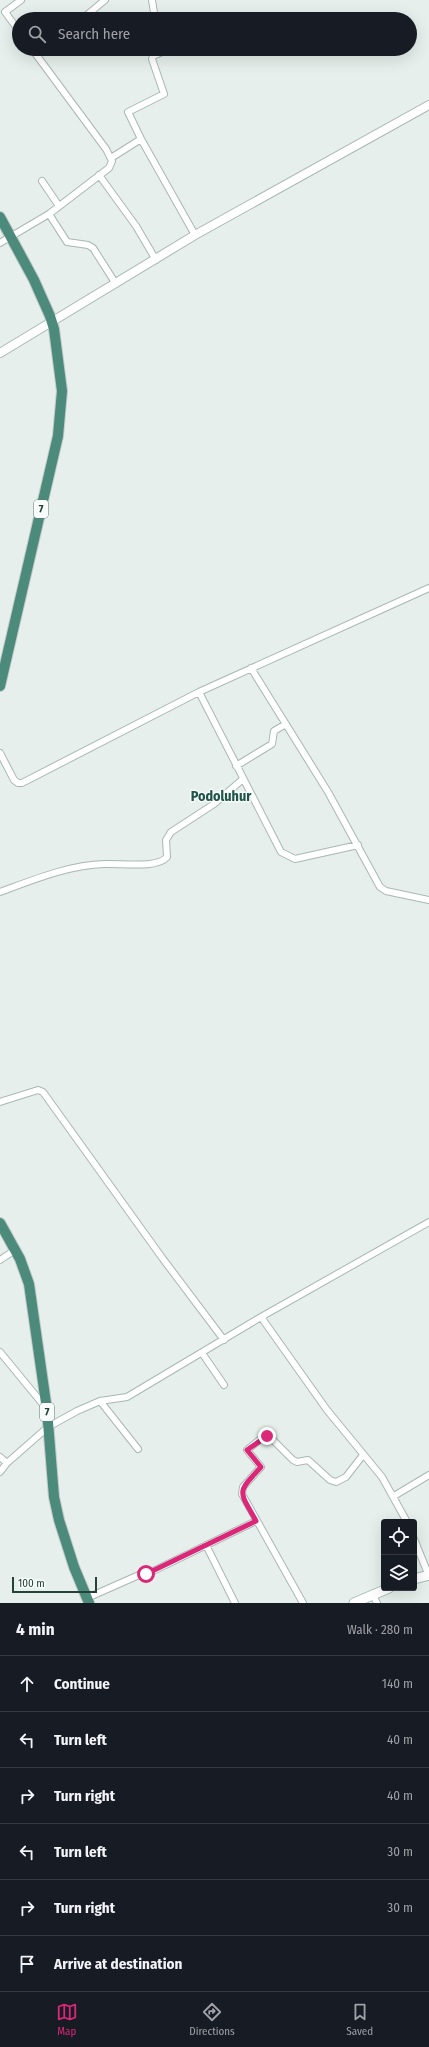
<!DOCTYPE html>
<html lang="en">
<head>
<meta charset="utf-8">
<style>
  :root { --surface:#171b24; --page:#242831; --text:#f1f3f6; --muted:#9ea1a6; --line:#363941; --accent:#db2777 }
  body { margin:0; font-family:"Fira Sans Condensed",sans-serif; background:var(--page); color:var(--text) }
  .controls { position:absolute; right:12px; bottom:12px; display:grid; overflow:hidden; border-radius:4px; box-shadow:0 4px 16px #0002 }
  .controls button { width:36px; height:36px; display:grid; place-items:center; padding:0; border:0; border-bottom:1px solid var(--line); background:var(--surface); color:var(--text); font:20px sans-serif }
  .scale { position:absolute; left:12px; bottom:10px; width:85px; box-sizing:border-box; padding-left:4px; border:2px solid #24423a; border-top:0; font-size:11px; line-height:14px; white-space:nowrap; color:#24423a; -webkit-text-stroke:3px #f7fbf9; paint-order:stroke }
  .stop { position:absolute; width:12px; height:12px; margin:-9px; border:3px solid #db2777; border-radius:50%; background:#fff }
  .stop.end { background:#db2777; border-color:#fff; box-shadow:0 1px 4px #0008 }
  .list { margin:0; padding:0; list-style:none }
  h2 { display:flex; justify-content:space-between; align-items:center; height:52px; margin:0; padding:0 16px; font-size:17px }
  h2 small { font-size:13px; font-weight:400; color:var(--muted) }
  .list li { display:grid; grid-template-columns:26px 1fr auto; gap:12px; align-items:center; box-sizing:border-box; height:56px; padding:0 16px; border-top:1px solid var(--line) }
  .list b { display:block; font-size:15px; white-space:nowrap }
  .list em { font-size:13px; font-style:normal; color:var(--muted) }
  .icon { flex:none; width:22px; height:22px; fill:none; stroke:currentColor; stroke-width:2; stroke-linecap:round; stroke-linejoin:round }
  .map { position:relative; flex:none; width:429px; height:1603px; overflow:hidden }
  .search { position:absolute; background:var(--surface); box-shadow:0 4px 16px #0002; left:12px; right:12px; top:12px; height:44px; display:flex; align-items:center; gap:10px; box-sizing:border-box; padding:0 14px; border-radius:22px; color:var(--muted); font-size:15px }
  .sheet { height:388px; background:var(--surface) }
  nav { display:flex; justify-content:space-around; align-items:center; box-sizing:border-box; height:56px; border-top:1px solid var(--line); background:var(--surface); font-size:11px; color:var(--muted) }
  nav a { display:grid; justify-items:center; gap:2px }
  nav .on { color:var(--accent) }
  .map>svg:first-child { display:block }
  .lines { fill:none; stroke-linecap:round; stroke-linejoin:round }
  .minor-casing { stroke:#a8b8b2; stroke-width:8 }
  .tertiary-casing { stroke:#a8b8b2; stroke-width:10 }
  .secondary-casing { stroke:#a4bbb3; stroke-width:11 }
  .trunk-casing { stroke:#c2cac8; stroke-width:12 }
  .minor { stroke:#fff; stroke-width:6 }
  .tertiary { stroke:#fff; stroke-width:8 }
  .secondary { stroke:#fff; stroke-width:9 }
  .trunk { stroke:#4c8a7c; stroke-width:10 }
  .route { stroke:#db2777; stroke-width:5 }
  .labels { text-anchor:middle; dominant-baseline:central; stroke-width:3; stroke-linejoin:round; paint-order:stroke }
  .shield { fill:#f7fbf9; stroke:#637a73; stroke-width:1 }
  .shield-label { font-size:11px; font-weight:bold; fill:#24423a }
  .quarter-label { font-size:14px; font-weight:bold; fill:#1f5548; stroke:#f7fbf9 }
</style>
</head>
<body>
<div class="map">
<svg width="429" height="1603" viewBox="0 0 429 1603">
  <rect width="100%" height="100%" fill="#e6efeb"/>
  <g class="lines">
    <defs>
      <path id="minor" d="M152 0 155 19
        M82 19 105 0
        M19 31 5 12 21 0
        M37 56 45 49
        M141 139 195 235
        M111 158 141 139 128 112 164 94 152 59 153 56 162 52 164 49
        M99 175 136 226 156 260
        M42 181 59 206
        M49 214 67 242 88 245 93 248 116 284
        M0 243 49 214 109 168 112 161 106 149 32 49
        M251 668 328 792 380 887 386 891 429 900
        M199 692 281 852 295 859 358 845
        M0 753 14 780 18 783H22L199 692 429 588
        M236 766 272 744 274 731 286 724
        M0 892C33 880 69 865 104 864 120 863 157 869 167 857L166 840 171 832 214 804 243 779
        M0 1102 38 1090 43 1092 163 1259 224 1340
        M0 1260 15 1250
        M261 1317 429 1222
        M0 1352 46 1408
        M202 1353 224 1385
        M100 1401 138 1449
        M0 1457 7 1463
        M0 1472 7 1463 48 1427 77 1411 100 1401 127 1397 261 1317 327 1410 382 1477 407 1522
        M394 1496 429 1475
        M414 1539 429 1576
        M206 1545 235 1603
        M373 1595 377 1603
        M87 1598 139 1575 147 1574 256 1521
        M303 1603 242 1494 243 1487 261 1467 247 1450 263 1437 269 1436 293 1460 297 1462 308 1460 330 1480 336 1482 346 1477 363 1455"/>
      <path id="tertiary" d="M0 353 195 235 429 105"/>
      <path id="secondary" d="M414 1579 429 1575
        M354 1603 389 1588"/>
      <path id="trunk" d="M0 217 34 280 50 316 54 329 62 391 58 436 0 686
        M0 1223 20 1259 29 1284 47 1410 54 1497 59 1520 74 1567 89 1603"/>
    </defs>
    <use href="#minor" class="minor-casing"/>
    <use href="#tertiary" class="tertiary-casing"/>
    <use href="#secondary" class="secondary-casing"/>
    <use href="#trunk" class="trunk-casing"/>
    <use href="#minor" class="minor"/>
    <use href="#tertiary" class="tertiary"/>
    <use href="#secondary" class="secondary"/>
    <use href="#trunk" class="trunk"/>
  </g>
  <g class="lines">
    <path class="route" d="M146 1574 256 1521C239 1490 236 1494 261 1467L247 1450 267 1436"/>
  </g>
  <g class="labels">
    <g class="shield">
      <rect x="34" y="500" width="14" height="18" rx="3"/>
      <rect x="40" y="1403" width="14" height="18" rx="3"/>
    </g>
    <g class="shield-label">
      <text x="41" y="509">7</text>
      <text x="47" y="1412">7</text>
    </g>
    <g class="quarter-label">
      <text x="221" y="796">Podoluhur</text>
    </g>
  </g>
</svg>
<div class="controls">
<button><svg class="icon" aria-label="locate" viewBox="0 0 24 24"><circle cx="12" cy="12" r="6"/><path d="M12 2v4M12 18v4M2 12h4M18 12h4"/></svg></button>
<button><svg class="icon" aria-label="layers" viewBox="0 0 24 24"><path d="M12 4l9 5-9 5-9-5zM3 14l9 5 9-5"/></svg></button>
</div>
<div class="scale">100 m</div>
<div class="stop" style="left:146px;top:1574px"></div>
<div class="stop end" style="left:267px;top:1436px"></div>
<div class="search"><svg class="icon" aria-label="search" viewBox="0 0 24 24"><circle cx="10" cy="10" r="6"/><path d="M15 15l6 6"/></svg>Search here</div>
</div>
<section class="sheet">
<h2>4 min<small>Walk · 280 m</small></h2>
<ul class="list">
<li><svg class="icon" aria-label="ahead" viewBox="0 0 24 24"><path d="M12 20V5M6 11l6-6 6 6"/></svg><div><b>Continue</b></div><em>140 m</em></li>
<li><svg class="icon" aria-label="left" viewBox="0 0 24 24"><path d="M17 20v-9H6M10 6l-5 5 5 5"/></svg><div><b>Turn left</b></div><em>40 m</em></li>
<li><svg class="icon" aria-label="right" viewBox="0 0 24 24"><path d="M7 20v-9h11M14 6l5 5-5 5"/></svg><div><b>Turn right</b></div><em>40 m</em></li>
<li><svg class="icon" aria-label="left" viewBox="0 0 24 24"><path d="M17 20v-9H6M10 6l-5 5 5 5"/></svg><div><b>Turn left</b></div><em>30 m</em></li>
<li><svg class="icon" aria-label="right" viewBox="0 0 24 24"><path d="M7 20v-9h11M14 6l5 5-5 5"/></svg><div><b>Turn right</b></div><em>30 m</em></li>
<li><svg class="icon" aria-label="arrive" viewBox="0 0 24 24"><path d="M6 21V4h12l-3 4 3 4H6"/></svg><div><b>Arrive at destination</b></div></li>
</ul>
</section>
<nav>
<a class="on"><svg class="icon" aria-label="map" viewBox="0 0 24 24"><path d="M3 6l6-2 6 2 6-2v14l-6 2-6-2-6 2zM9 4v14M15 6v14"/></svg>Map</a>
<a><svg class="icon" aria-label="directions" viewBox="0 0 24 24"><path d="M12 3l9 9-9 9-9-9zM9 14v-3h6M13 9l2 2-2 2"/></svg>Directions</a>
<a><svg class="icon" aria-label="saved" viewBox="0 0 24 24"><path d="M7 4h10v16l-5-4-5 4z"/></svg>Saved</a>
</nav>
</body>
</html>
